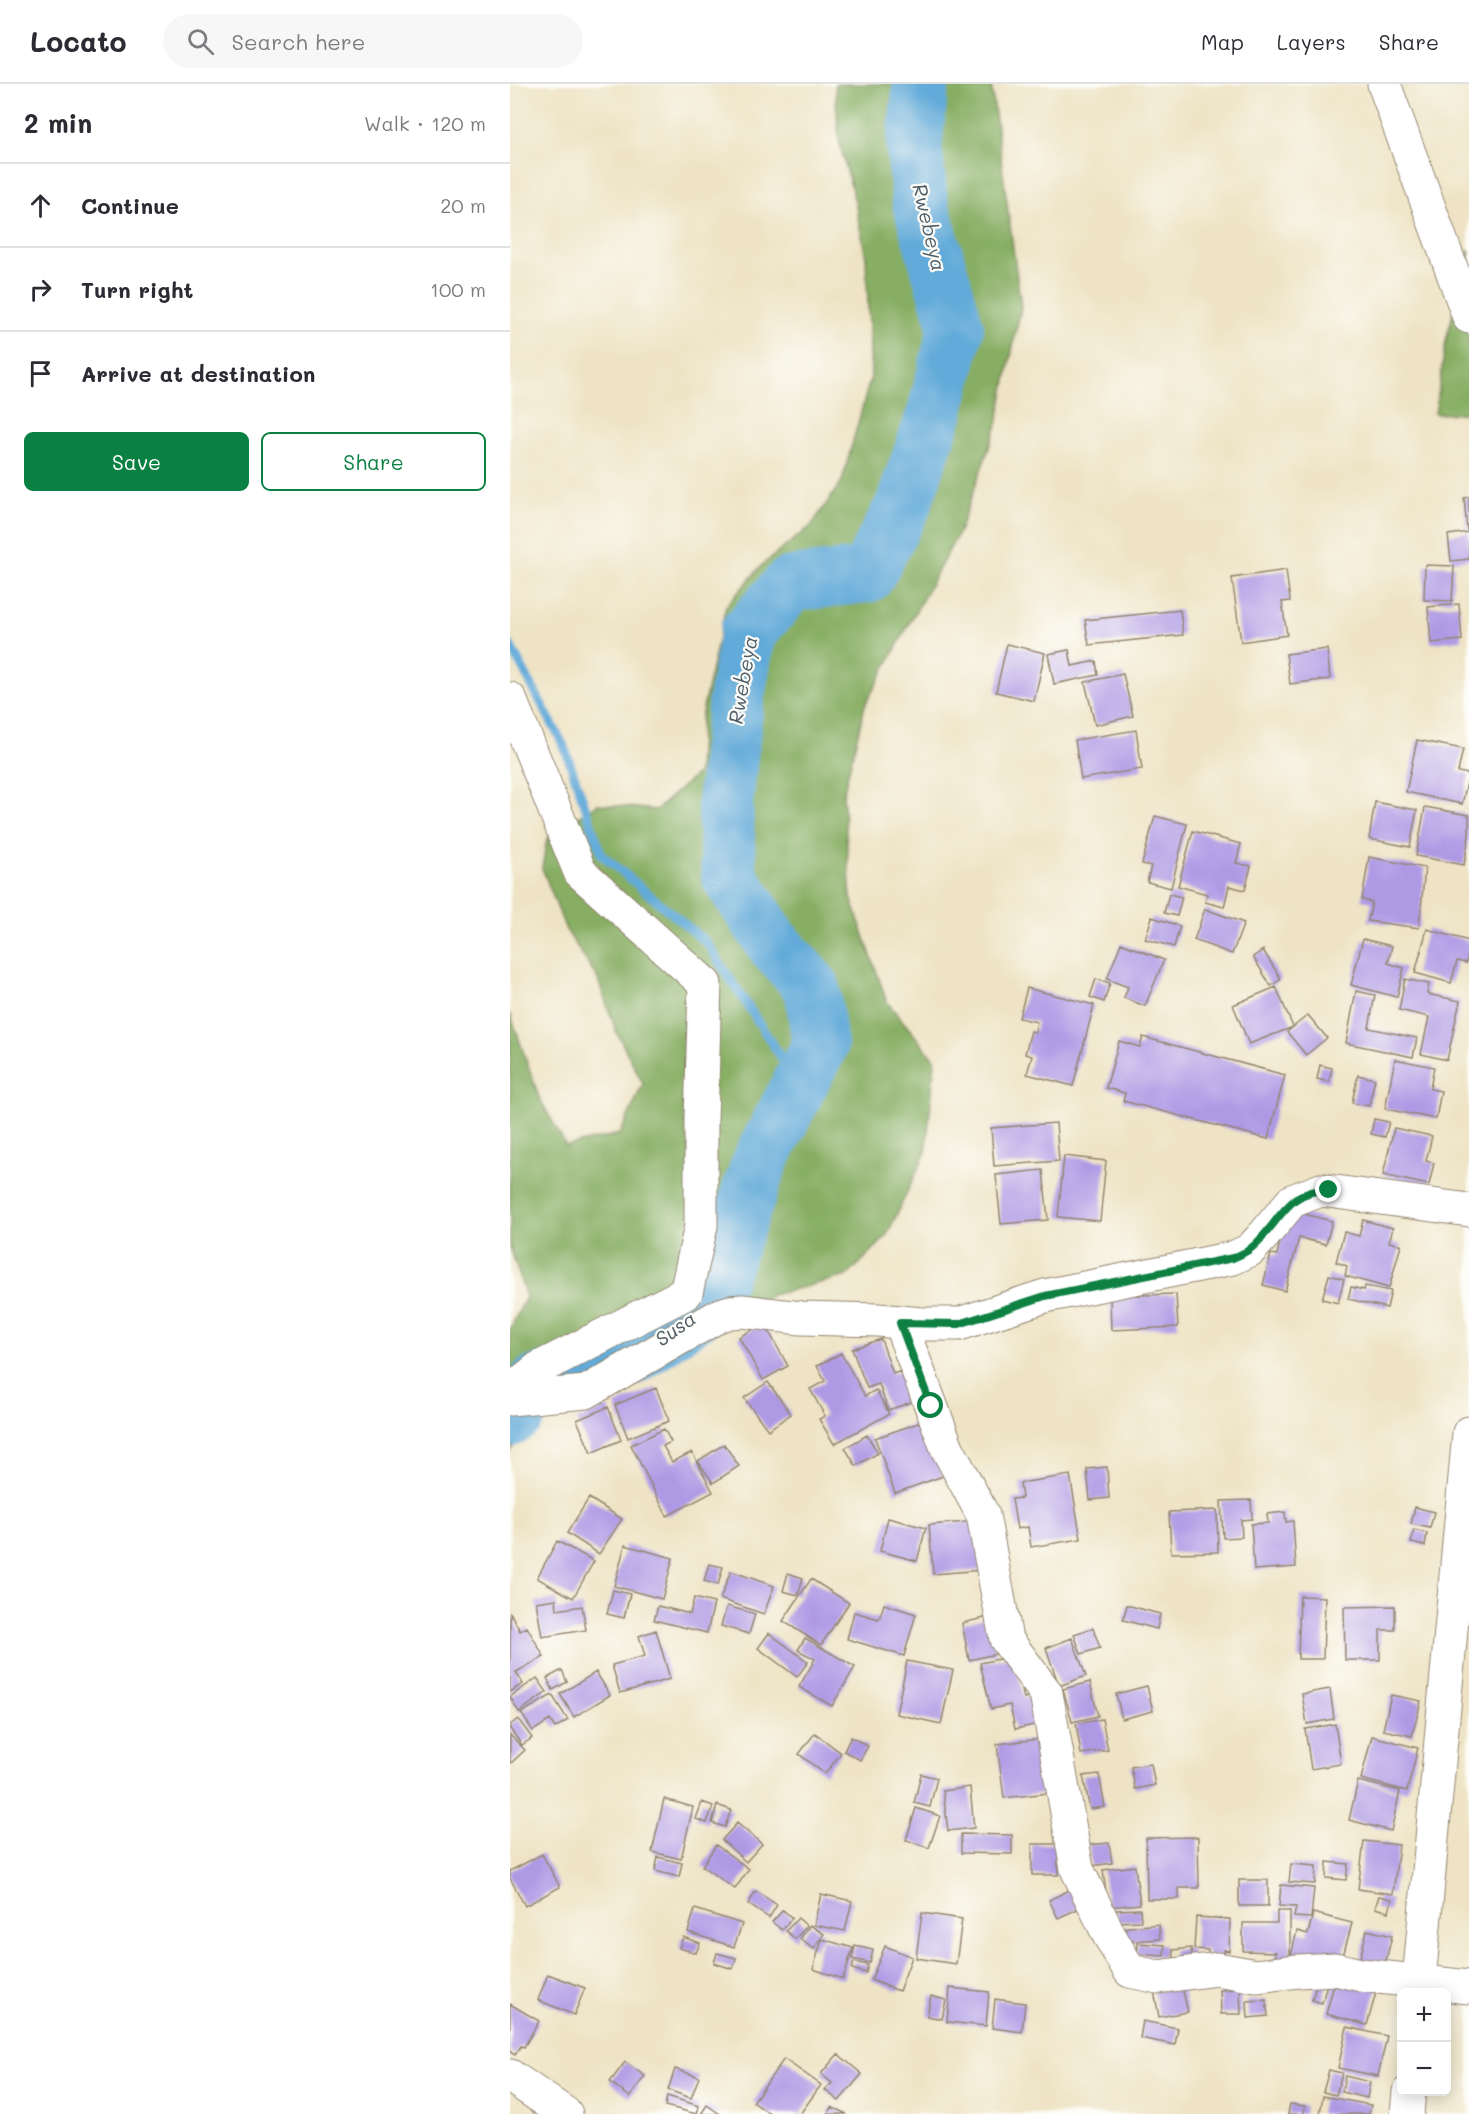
<!DOCTYPE html>
<html lang="en">
<head>
<meta charset="utf-8">
<style>
  :root { --surface:#fff; --page:#f7f7f7; --text:#2b2b33; --muted:#7c7c81; --line:#e1e1e2; --accent:#0b8043 }
  body { margin:0; font-family:Mali,sans-serif; background:var(--page); color:var(--text) }
  .controls { position:absolute; right:18px; bottom:18px; display:grid; overflow:hidden; border-radius:9px; box-shadow:0 3px 15px #0003 }
  .controls button { width:54px; height:54px; display:grid; place-items:center; padding:0; border:0; border-bottom:2px solid var(--line); background:var(--surface); color:var(--text); font:30px sans-serif }
  .stop { position:absolute; width:18px; height:18px; margin:-14px; border:4px solid #0b8043; border-radius:50%; background:#fff }
  .stop.end { background:#0b8043; border-color:#fff; box-shadow:0 2px 6px #0008 }
  .list { margin:0; padding:0; list-style:none }
  h2 { display:flex; justify-content:space-between; align-items:center; height:78px; margin:0; padding:0 24px; font-size:26px }
  h2 small { font-size:20px; font-weight:400; color:var(--muted) }
  .list li { display:grid; grid-template-columns:39px 1fr auto; gap:18px; align-items:center; box-sizing:border-box; height:84px; padding:0 24px; border-top:2px solid var(--line) }
  .list b { display:block; font-size:22px; white-space:nowrap }
  .list em { font-size:20px; font-style:normal; color:var(--muted) }
  .actions { display:flex; gap:12px; padding:18px 24px }
  .actions a { flex:1; padding:14px 0; border:2px solid var(--accent); border-radius:9px; text-align:center; font-size:21px; color:var(--accent) }
  .actions .main { background:var(--accent); color:#fff }
  .icon { flex:none; width:33px; height:33px; fill:none; stroke:currentColor; stroke-width:2; stroke-linecap:round; stroke-linejoin:round }
  .map { position:relative; flex:none; width:959px; height:2030px; overflow:hidden }
  header { display:flex; align-items:center; gap:36px; box-sizing:border-box; height:84px; padding:0 30px; background:var(--surface); border-bottom:2px solid var(--line) }
  header strong { font-size:28px }
  nav { display:flex; gap:33px; margin-inline-start:auto; font-size:21px }
  .search { width:420px; height:54px; background:var(--page); display:flex; align-items:center; gap:15px; box-sizing:border-box; padding:0 21px; border-radius:33px; color:var(--muted); font-size:22px }
  main { display:flex }
  aside { flex:1; background:var(--surface) }
  .map>svg:first-child { display:block }
  .forest { fill:#87ae64; stroke:#616c41; stroke-width:1.5 }
  .lines { fill:none; stroke-linecap:round; stroke-linejoin:round }
  .stream { stroke:#62aad9; stroke-width:9 }
  .river { stroke:#62aad9; stroke-width:56 }
  .building { fill:#ae99e5 }
  .minor-casing { stroke:#948671; stroke-width:35 }
  .major-casing { stroke:#948671; stroke-width:35 }
  .minor { stroke:#fff; stroke-width:33 }
  .major { stroke:#fff; stroke-width:33 }
  .route { stroke:#0b8043; stroke-width:8 }
  .labels { text-anchor:middle; dominant-baseline:central; stroke-width:4.5; stroke-linejoin:round; paint-order:stroke }
  .water-label { font-size:20px; font-style:italic; fill:#4b5d69; stroke:#fdfcf7 }
</style>
</head>
<body>
<header>
<strong>Locato</strong>
<div class="search"><svg class="icon" aria-label="search" viewBox="0 0 24 24"><circle cx="10" cy="10" r="6"/><path d="M15 15l6 6"/></svg>Search here</div>
<nav><a>Map</a><a>Layers</a><a>Share</a></nav>
</header>
<main>
<aside>
<h2>2 min<small>Walk · 120 m</small></h2>
<ul class="list">
<li><svg class="icon" aria-label="ahead" viewBox="0 0 24 24"><path d="M12 20V5M6 11l6-6 6 6"/></svg><div><b>Continue</b></div><em>20 m</em></li>
<li><svg class="icon" aria-label="right" viewBox="0 0 24 24"><path d="M7 20v-9h11M14 6l5 5-5 5"/></svg><div><b>Turn right</b></div><em>100 m</em></li>
<li><svg class="icon" aria-label="arrive" viewBox="0 0 24 24"><path d="M6 21V4h12l-3 4 3 4H6"/></svg><div><b>Arrive at destination</b></div></li>
</ul>
<div class="actions"><a class="main">Save</a><a>Share</a></div>
</aside>
<div class="map">
<svg width="959" height="2030" viewBox="0 0 959 2030">
  <rect width="100%" height="100%" fill="#fdfcf7"/>
  <filter id="ink" filterUnits="userSpaceOnUse"><feTurbulence type="fractalNoise" baseFrequency=".0167" numOctaves="2"/><feDisplacementMap in="SourceGraphic" scale="12" xChannelSelector="R" yChannelSelector="G"/><feConvolveMatrix kernelMatrix="1 2 1 2 8 2 1 2 1" color-interpolation-filters="sRGB"/></filter>
  <filter id="wash" filterUnits="userSpaceOnUse"><feTurbulence type="fractalNoise" baseFrequency=".008" numOctaves="4" result="noise"/><feDisplacementMap in="SourceGraphic" scale="24" xChannelSelector="R" yChannelSelector="G"/><feGaussianBlur stdDeviation="1.35" result="paint"/><feColorMatrix in="noise" values="0 0 0 0 0 0 0 0 0 0 0 0 0 0 0 0 0 1.4 0 .05"/><feComposite in="paint" operator="in"/></filter>
  <g filter="url(#wash)">
    <rect width="100%" height="100%" fill="#eee3c4"/>
    <path class="forest" d="M325 0H481L511 223 487 341 449 448 355 621 333 711 341 814 377 918 425 976 416 1068 376 1153 337 1192 262 1211 207 1248 55 1324 13 1352 0 1367V1245L16 1213 0 1163V929L29 1013 56 1062 110 1050 133 1000 107 949 87 893 56 846 32 784 37 755 88 720 146 726 188 689 191 633 216 522 252 481 301 442 332 397 361 292 356 174 345 118 329 57Z
      M959 165V329L925 330 936 257Z"/>
    <g class="lines">
      <path class="stream" d="M0 561 54 662 92 771 197 859 289 1001"/>
      <path class="river" d="M0 1335 8 1329 26 1299 123 1273 199 1220 251 1075 310 961 302 903 266 863 219 792 215 719 226 617 238 548 281 500 357 491 393 422 425 329 446 244 410 118 404 63 411 0"/>
    </g>
    <g id="blocks">
      <path class="building" d="M959 413V446H957L954 414Z
        M959 448V475L941 477 938 451Z
        M915 481 944 482 942 517 914 516Z
        M776 486 780 517 772 518 777 551 731 558 722 494Z
        M949 520 952 556 921 559 918 523Z
        M670 526 673 551 579 561 575 536Z
        M497 560 535 569 524 617 486 608Z
        M817 565 820 595 780 600 776 570Z
        M559 566 562 582 586 577 588 591 544 600 538 570Z
        M613 590 623 632 585 641 575 598Z
        M626 646 632 685 571 695 565 656Z
        M907 656 953 665 948 688 959 690 952 720 896 708Z
        M865 718 907 726 900 763 859 755Z
        M915 723 959 731V752L954 781 906 772Z
        M645 732 677 740 661 804 637 798 641 782 632 780Z
        M683 747 731 760 726 779 741 782 735 806 719 802 714 823 695 818 697 810 668 802Z
        M859 773 915 784 909 844 858 837 862 818 852 816Z
        M659 810 672 813 667 832 654 829Z
        M695 825 734 839 722 870 684 856Z
        M642 833 670 842 664 863 635 855Z
        M917 845 959 857V868L956 879 947 877 941 899 905 889Z
        M853 855 882 862 878 879 894 884 887 913 841 901Z
        M611 859 654 876 635 922 614 914 618 903 597 895Z
        M753 866 771 895 761 902 743 873Z
        M586 895 600 899 594 918 580 913Z
        M895 895 919 900 917 910 950 917 937 976 911 970 919 933 889 926Z
        M766 903 783 943 739 960 723 921Z
        M517 904 584 921 563 1002 517 990 522 972 515 970 521 947 525 948 527 938 509 934Z
        M846 907 865 911 859 944 907 954 903 973 836 959Z
        M798 931 817 954 796 971 777 948Z
        M633 953 775 991 758 1055 613 1017 615 1009 596 1004 609 957 630 963Z
        M885 975 924 983 920 1005 931 1007 926 1035 875 1025Z
        M810 981 822 984 819 998 807 995Z
        M848 991 865 995 859 1022 842 1019Z
        M864 1035 879 1038 875 1053 861 1050Z
        M546 1039 549 1077 484 1082 481 1044Z
        M884 1044 922 1052 916 1077 924 1079 919 1101 873 1091Z
        M554 1072 596 1077 590 1137 548 1133Z
        M533 1086 538 1136 491 1140 486 1091Z
        M777 1126 822 1137 816 1160 789 1154 775 1207 753 1201 761 1170 767 1171Z
        M853 1136 883 1144 879 1158 891 1161 879 1204 835 1192 837 1182 826 1178 834 1148 849 1152Z
        M819 1191 834 1195 828 1219 812 1215Z
        M855 1202 881 1207 877 1224 838 1215 841 1203 854 1206Z
        M666 1210 668 1243 601 1246 600 1212Z
        M254 1239 278 1282 253 1296 229 1253Z
        M371 1255 383 1290 391 1287 402 1318 378 1326 369 1300 357 1304 342 1265Z
        M331 1269 355 1312 366 1306 379 1330 324 1360 309 1335 315 1332 300 1305 315 1297 307 1282Z
        M258 1298 281 1330 258 1346 234 1314Z
        M146 1304 159 1337 118 1354 105 1321Z
        M98 1323 111 1356 81 1369 67 1336Z
        M414 1337 433 1392 385 1409 365 1354Z
        M154 1345 161 1358 153 1362 162 1378 182 1368 203 1408 157 1432 121 1361Z
        M357 1351 368 1369 346 1382 335 1364Z
        M214 1360 229 1382 203 1399 188 1377Z
        M597 1383 599 1414 580 1416 577 1385Z
        M560 1391 571 1455 521 1463 518 1443 507 1445 502 1415 512 1414 510 1399Z
        M79 1414 112 1435 89 1470 57 1449Z
        M741 1416 742 1435 731 1436 732 1453 713 1454 711 1417Z
        M905 1423 924 1428 920 1444 901 1440Z
        M707 1426 708 1468 661 1469 659 1428Z
        M775 1428 776 1438 783 1437 786 1483 744 1486 741 1440 758 1439 757 1430Z
        M378 1434 416 1444 407 1477 370 1467Z
        M469 1437 473 1486 423 1490 419 1441Z
        M904 1446 917 1449 915 1462 901 1459Z
        M47 1457 84 1477 63 1514 27 1494Z
        M115 1461 163 1474 152 1515 104 1502Z
        M199 1480 213 1483 208 1501 194 1497Z
        M221 1487 264 1502 254 1530 210 1515Z
        M278 1489 293 1494 288 1511 273 1507Z
        M301 1495 339 1519 311 1561 273 1537Z
        M103 1506 120 1510 114 1534 97 1530Z
        M790 1512 815 1513 813 1575H788Z
        M184 1514 204 1519 197 1549 144 1536 148 1522 180 1530Z
        M46 1515 47 1526 72 1522 76 1546 32 1553 26 1518Z
        M374 1520 406 1530 394 1572 337 1555 344 1528 369 1535Z
        M617 1521 650 1530 647 1545 613 1536Z
        M217 1522 245 1530 239 1550 211 1542Z
        M885 1522V1546H870V1576H835L834 1523Z
        M0 1528 10 1547 17 1543 34 1573 6 1588 13 1600 0 1608Z
        M479 1533 486 1570 459 1576 452 1539Z
        M583 1544 590 1564 571 1570 564 1550Z
        M146 1546 160 1595 110 1609 102 1581 135 1572 129 1552Z
        M259 1549 298 1578 287 1593 248 1564Z
        M295 1554 345 1583 322 1622 289 1603 305 1575 288 1566Z
        M562 1554 576 1592 549 1602 536 1564Z
        M504 1572 514 1614 528 1611 534 1639 505 1645 500 1621 481 1625 470 1579Z
        M397 1577 443 1586 431 1640 386 1630Z
        M52 1586 57 1598 43 1606 37 1594Z
        M86 1588 100 1611 64 1633 50 1610Z
        M27 1594 37 1608 9 1628 0 1613Z
        M580 1598 588 1632 562 1638 553 1605Z
        M637 1602 643 1627 612 1635 606 1610Z
        M820 1605 824 1635 797 1640 792 1610Z
        M42 1611 58 1636 45 1644 40 1636 23 1647 11 1629Z
        M881 1611 911 1617 902 1652 873 1646Z
        M8 1635 22 1654 12 1661 0 1645V1641Z
        M592 1635 598 1666 571 1670 566 1640Z
        M825 1640 831 1680 801 1685 795 1645Z
        M305 1649 331 1669 315 1690 289 1670Z
        M0 1651 15 1666 0 1680Z
        M862 1652 908 1664 897 1707 851 1695Z
        M341 1653 358 1662 350 1676 334 1667Z
        M530 1655 538 1709 494 1714 487 1660Z
        M641 1680 645 1701 625 1705 621 1683Z
        M411 1690 427 1694 420 1723 404 1719Z
        M589 1690 595 1723 580 1725 573 1692Z
        M848 1697 890 1707 881 1747 839 1736Z
        M460 1703 464 1744 438 1747 433 1707Z
        M154 1715 183 1723 171 1775 142 1768Z
        M192 1718 203 1722 197 1739 186 1735Z
        M207 1721 221 1726 215 1743 202 1739Z
        M406 1724 430 1732 419 1764 396 1756Z
        M227 1739 252 1760 236 1778 212 1756Z
        M451 1750 502 1751V1770L451 1769Z
        M688 1753 689 1804H669V1815H637L636 1754Z
        M854 1757 889 1761 883 1810 848 1805Z
        M599 1759 602 1779 581 1782 579 1761Z
        M522 1760H548V1791H522Z
        M206 1761 239 1785 225 1805 192 1782Z
        M32 1770 50 1803 15 1822 0 1794V1787Z
        M148 1773 172 1779 169 1793 145 1787Z
        M817 1778 838 1780 836 1796 816 1794Z
        M781 1780 806 1782 805 1800 779 1798Z
        M625 1782 630 1820 598 1823 593 1786Z
        M729 1796H758V1822H729Z
        M771 1801 804 1804 801 1834 784 1833 786 1823 769 1822Z
        M561 1805 570 1824 548 1834 539 1816Z
        M246 1807 267 1821 259 1834 238 1820Z
        M311 1810 342 1817 335 1847 304 1841Z
        M869 1812 882 1815 879 1828 865 1824Z
        M185 1825 232 1840 224 1863 178 1848Z
        M630 1825 631 1837 608 1838 606 1826Z
        M273 1826 282 1834 272 1846 262 1838Z
        M767 1827H780V1876H765L766 1868 733 1867V1839H767Z
        M412 1829 452 1835 446 1880 406 1874Z
        M803 1829 842 1839 830 1883 781 1871 787 1847 798 1850Z
        M686 1833 720 1835 719 1867 714 1866V1874L698 1873V1866L684 1865Z
        M288 1834 297 1842 285 1855 276 1847Z
        M649 1840 650 1855 612 1858 611 1844Z
        M300 1841 314 1850 304 1865 290 1855Z
        M857 1846 882 1852 872 1892 847 1886Z
        M173 1853 190 1859 186 1869 169 1864Z
        M312 1855 343 1864 333 1895 303 1885Z
        M628 1859 655 1861 654 1872 627 1870Z
        M345 1862 363 1866 360 1879 342 1875Z
        M375 1862 402 1873 389 1907 361 1896Z
        M681 1864 683 1881 665 1883 663 1866Z
        M207 1869 226 1874 223 1885 204 1879Z
        M344 1878 358 1881 356 1889 342 1885Z
        M828 1886 869 1898 857 1941 816 1930Z
        M38 1890 75 1904 64 1931 28 1916Z
        M809 1890 819 1892 812 1919 802 1916Z
        M672 1903 678 1928 649 1933 644 1907Z
        M440 1904 479 1908 476 1942 437 1938Z
        M730 1905 731 1930H711L710 1906Z
        M421 1912 436 1916 432 1935 417 1932Z
        M485 1915 515 1919 512 1948 482 1944Z
        M756 1916 758 1932 738 1934 737 1917Z
        M0 1920 29 1937 14 1963 11 1962 5 1971 0 1968Z
        M633 1937 668 1944 665 1961 630 1954Z
        M837 1943 877 1952 868 1992 828 1984Z
        M328 1970 352 1990 329 2017 315 2006 322 1999 311 1990Z
        M274 1975 311 2001 290 2030H260L243 2018Z
        M115 1978 135 1992 120 2013 100 1998Z
        M165 1985 189 1993 181 2014 158 2006Z
        M819 1986 832 1989 826 2011 813 2008Z
        M835 1992 860 1998 857 2014 832 2008Z
        M157 2012 189 2022 187 2030 155 2022Z
        M813 2012 861 2021 859 2030H810Z
        M780 2020 795 2022 794 2030H778Z
        M197 2021 210 2030H191Z
        M321 2023 337 2030H318Z"/>
    </g>
  </g>
  <g filter="url(#ink)">
    <use href="#blocks" fill-opacity="0" stroke="#948671" stroke-width="1.5"/>
    <g class="lines">
      <defs>
        <path id="minor" d="M874 0 959 233
          M0 615 70 788 195 900 191 1037V1142L176 1209 29 1284 0 1307
          M390 1239 437 1364 473 1431 496 1555 536 1609 567 1785 599 1851 620 1887 648 1893 707 1885 746 1892 788 1887 825 1885 851 1891 959 1903
          M0 1315 76 1308 210 1231 220 1228 232 1227 291 1234 368 1236 412 1240H449L535 1212 723 1174 740 1166 754 1151 782 1117 811 1106 959 1126
          M0 1992 56 2030"/>
        <path id="major" d="M908 1908 959 1349
          M897 2030 899 2008"/>
      </defs>
      <use href="#minor" class="minor-casing"/>
      <use href="#major" class="major-casing"/>
      <use href="#minor" class="minor"/>
      <use href="#major" class="major"/>
    </g>
  </g>
  <g class="lines" filter="url(#ink)">
    <path class="route" d="M421 1322 390 1239 449 1240 535 1212 723 1174C729 1171 735 1169 740 1165 768 1144 775 1104 819 1106"/>
  </g>
  <g class="labels">
    <g class="water-label">
      <text transform="translate(420 143) rotate(77)">Rwebeya</text>
      <text transform="translate(232 596) rotate(-80)">Rwebeya</text>
      <text transform="translate(165 1244) rotate(-35)">Susa</text>
    </g>
  </g>
</svg>
<div class="controls">
<button>+</button>
<button>−</button>
</div>
<div class="stop" style="left:421px;top:1322px"></div>
<div class="stop end" style="left:819px;top:1106px"></div>
</div>
</main>
</body>
</html>
